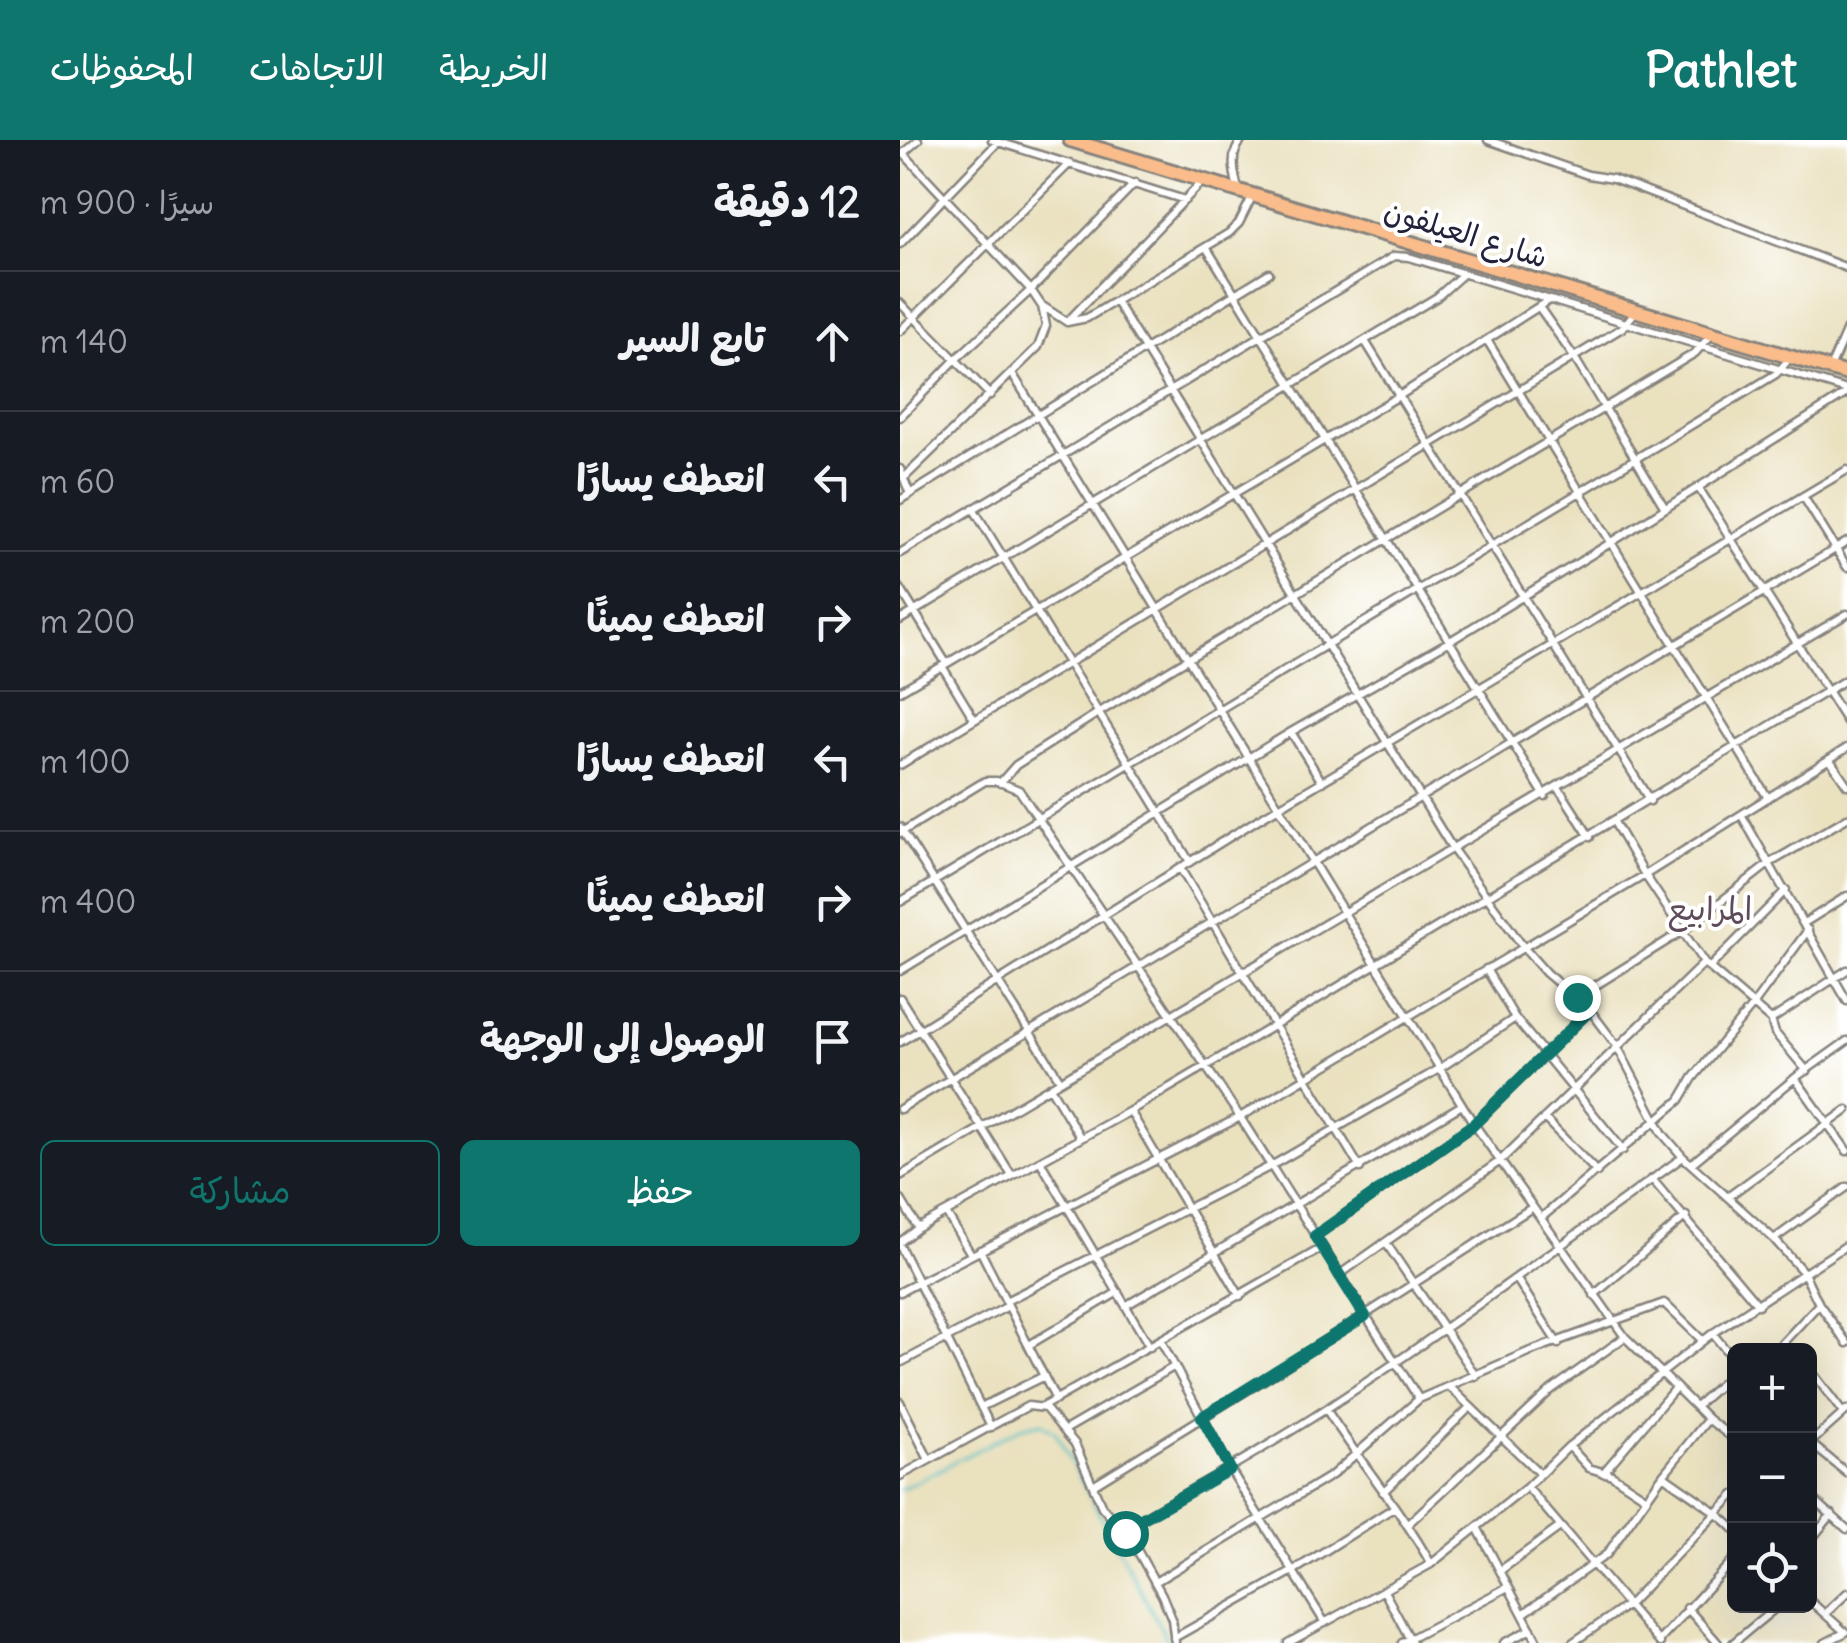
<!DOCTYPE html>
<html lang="ar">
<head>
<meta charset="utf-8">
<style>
  :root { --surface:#171b24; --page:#242831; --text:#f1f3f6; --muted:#9ea1a6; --line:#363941; --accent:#0f766e }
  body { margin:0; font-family:Delius,"Playpen Sans Arabic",sans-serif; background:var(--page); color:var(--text); direction:rtl }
  .controls { position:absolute; right:30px; bottom:30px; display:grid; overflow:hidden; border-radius:15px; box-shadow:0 10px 40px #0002 }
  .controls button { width:90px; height:90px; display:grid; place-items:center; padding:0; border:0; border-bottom:2px solid var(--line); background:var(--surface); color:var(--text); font:50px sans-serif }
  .stop { position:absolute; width:30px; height:30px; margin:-22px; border:8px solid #0f766e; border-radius:50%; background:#fff }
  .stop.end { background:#0f766e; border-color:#fff; box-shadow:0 2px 10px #0008 }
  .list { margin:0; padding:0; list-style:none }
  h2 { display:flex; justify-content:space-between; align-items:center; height:130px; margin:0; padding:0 40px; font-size:42px }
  h2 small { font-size:32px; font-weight:400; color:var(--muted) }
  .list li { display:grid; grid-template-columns:65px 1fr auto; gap:30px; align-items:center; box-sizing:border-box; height:140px; padding:0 40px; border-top:2px solid var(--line) }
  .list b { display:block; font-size:38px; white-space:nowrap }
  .list em { font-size:32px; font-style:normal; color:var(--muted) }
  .actions { display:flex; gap:20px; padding:30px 40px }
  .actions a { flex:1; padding:22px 0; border:2px solid var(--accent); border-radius:15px; text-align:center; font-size:35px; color:var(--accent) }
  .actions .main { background:var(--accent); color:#fff }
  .icon { flex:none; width:55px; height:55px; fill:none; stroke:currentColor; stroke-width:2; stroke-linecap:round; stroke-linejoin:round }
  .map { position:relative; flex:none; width:947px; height:1503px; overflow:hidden; direction:ltr }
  header { display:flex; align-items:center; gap:60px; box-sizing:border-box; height:140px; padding:0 50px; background:var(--accent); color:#fff }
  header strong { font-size:48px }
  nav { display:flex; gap:55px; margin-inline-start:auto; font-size:35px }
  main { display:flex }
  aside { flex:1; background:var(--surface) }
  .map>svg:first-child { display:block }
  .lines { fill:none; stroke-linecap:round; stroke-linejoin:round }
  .stream { stroke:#54c1cb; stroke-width:2.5 }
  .street-casing { stroke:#86827d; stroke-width:11 }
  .highway-casing { stroke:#86827d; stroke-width:18 }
  .street { stroke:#fff; stroke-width:6 }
  .highway { stroke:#f9bc8a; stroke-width:12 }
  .route { stroke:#0f766e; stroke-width:12 }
  .labels { text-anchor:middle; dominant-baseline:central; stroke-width:8; stroke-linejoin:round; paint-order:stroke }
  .street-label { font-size:30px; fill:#22223b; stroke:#fff }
  .neighbourhood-label { font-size:32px; fill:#5f4c5a; stroke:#fff }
</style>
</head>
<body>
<header>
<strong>Pathlet</strong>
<nav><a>الخريطة</a><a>الاتجاهات</a><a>المحفوظات</a></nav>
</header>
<main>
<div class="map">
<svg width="947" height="1503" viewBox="0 0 947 1503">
  <rect width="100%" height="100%" fill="#fff"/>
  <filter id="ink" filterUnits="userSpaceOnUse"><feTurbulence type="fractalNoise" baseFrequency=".01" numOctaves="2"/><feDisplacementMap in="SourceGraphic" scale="20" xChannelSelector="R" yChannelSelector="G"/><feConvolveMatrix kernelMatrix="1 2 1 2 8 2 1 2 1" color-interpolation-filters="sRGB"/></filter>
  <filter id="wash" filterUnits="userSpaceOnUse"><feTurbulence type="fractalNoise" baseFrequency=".0048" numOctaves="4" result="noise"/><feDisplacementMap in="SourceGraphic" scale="40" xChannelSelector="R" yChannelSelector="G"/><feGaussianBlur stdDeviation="2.25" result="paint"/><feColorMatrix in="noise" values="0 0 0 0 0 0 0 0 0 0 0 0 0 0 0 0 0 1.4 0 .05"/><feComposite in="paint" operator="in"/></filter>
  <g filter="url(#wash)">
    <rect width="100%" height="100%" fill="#eae1bf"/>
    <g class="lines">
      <path class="stream" d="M0 1350 120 1288 141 1283 155 1292 160 1301 269 1503"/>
    </g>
  </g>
  <g filter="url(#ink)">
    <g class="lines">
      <defs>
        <path id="street" d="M92 0 285 60
          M588 0 688 35 713 39 947 128
          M3 13 131 150 141 165 167 182 187 178 329 93 339 83 353 55
          M1 15 18 0
          M338 49C334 32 329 15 342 0
          M0 104 98 2
          M306 107 645 656
          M216 162 554 711 624 808 646 833 690 870 717 906 763 994 783 1017 874 1099 904 1133 919 1164 947 1203
          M0 163 90 255
          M639 167 674 217 765 368
          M167 182 303 41
          M0 191 170 23
          M587 200 868 658
          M465 201 750 661
          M930 228 947 189
          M112 233 574 984 725 1197 808 1279 834 1299
          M0 277 55 220 131 150 235 43
          M0 329 10 354
          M4 338 138 207 146 186 142 166
          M798 347 947 582
          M903 356 947 427
          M0 360 369 133
          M73 368 290 722
          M0 413 494 116 509 117 947 250
          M0 448 46 523
          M0 480 537 157 563 134
          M42 526 74 579
          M0 551 499 256 649 160
          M391 592 422 642
          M930 620 947 645
          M0 625 722 188 736 171
          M100 643 116 625 198 573 795 213 812 194
          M658 647 690 697
          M842 676 947 861
          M714 682 745 735 804 823 871 880 875 893 907 931
          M0 687 160 940
          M0 693 85 641H97L119 650 340 977 519 1259
          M280 728 460 1028
          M0 762 876 234 890 218
          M904 783 947 756
          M809 828 886 750
          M586 829 615 878 723 1010
          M0 831 391 592 550 501 712 402 947 253
          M677 857 783 791 870 723 947 678
          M0 858 111 1034
          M871 880 947 830
          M0 902 357 680 947 330
          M895 938 947 1011
          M150 947 180 997
          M0 969 947 402
          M230 971 340 1156
          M644 978 697 1032
          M140 1021 250 1207
          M791 1024 895 938 947 901
          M0 1036 947 474
          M752 1039 858 1165
          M829 1056 947 970
          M0 1058 18 1088
          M46 1073 71 1114
          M641 1078 780 960 793 938 853 865 908 790
          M415 1096 574 984 690 870
          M874 1099 947 1047
          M0 1102 18 1088 230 971 375 885 947 539
          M486 1103 576 1236
          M0 1106 91 1287
          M80 1110 156 1260
          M439 1135 600 1021 804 823
          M616 1138 658 1204
          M0 1152 340 977 745 735 947 608
          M694 1155 786 1076
          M106 1161 371 1026 539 929 615 878
          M227 1165 562 965
          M813 1194 834 1220
          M261 1201 330 1329 425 1483
          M129 1205 218 1152
          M876 1210 919 1164
          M0 1223 108 1166
          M909 1228 943 1273
          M550 1247 639 1333
          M0 1262 29 1320
          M796 1266 834 1232
          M81 1267 144 1236
          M142 1267 422 1108
          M426 1269C460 1322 501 1370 531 1424
          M165 1290 275 1226
          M909 1302 947 1333
          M909 1304 947 1270
          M669 1306 689 1328 712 1335 747 1358
          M703 1333 776 1247
          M763 1335C787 1353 814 1368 834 1389
          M0 1336 128 1266 145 1268 175 1304 202 1367 231 1399 262 1455 272 1479 275 1503
          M193 1345 362 1241 633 1067
          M627 1347 760 1503
          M483 1352 569 1268
          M909 1355 947 1389
          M508 1384 651 1250 725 1197
          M578 1389 638 1503
          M222 1390C290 1350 360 1312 426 1269 548 1189 665 1102 783 1017
          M909 1402 932 1374
          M601 1430 660 1387
          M255 1442 432 1335 519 1259 628 1212 764 1163 803 1201
          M484 1451 512 1503
          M909 1460 945 1492
          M787 1468 818 1503
          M623 1474 707 1414 763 1335 808 1279
          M925 1474 947 1453
          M274 1498 393 1431 495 1367
          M759 1501 834 1419
          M388 1503 531 1424 627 1347 669 1306 813 1193 947 1105
          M502 1503 608 1447
          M604 1503 631 1489
          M672 1503 729 1464 834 1355
          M833 1503 878 1466
          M925 1503 946 1492"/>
        <path id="highway" d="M170 0 947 234"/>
      </defs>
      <use href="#street" class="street-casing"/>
      <use href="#highway" class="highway-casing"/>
      <use href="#street" class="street"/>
      <use href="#highway" class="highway"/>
    </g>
  </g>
  <g class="lines" filter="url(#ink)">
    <path class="route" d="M225 1393 222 1390 330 1329 302 1277 465 1176 415 1096 574 984 690 870 677 857"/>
  </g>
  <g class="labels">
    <g class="street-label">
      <text transform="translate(566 93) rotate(17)">شارع العيلفون</text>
    </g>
    <g class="neighbourhood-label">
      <text x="810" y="768">المرابيع</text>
    </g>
  </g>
</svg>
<div class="controls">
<button>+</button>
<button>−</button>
<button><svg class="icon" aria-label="locate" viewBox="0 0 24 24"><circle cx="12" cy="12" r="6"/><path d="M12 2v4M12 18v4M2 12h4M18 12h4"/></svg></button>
</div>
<div class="stop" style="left:225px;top:1393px"></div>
<div class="stop end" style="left:677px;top:857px"></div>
</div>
<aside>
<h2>12 دقيقة<small>سيرًا · 900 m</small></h2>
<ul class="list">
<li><svg class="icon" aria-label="ahead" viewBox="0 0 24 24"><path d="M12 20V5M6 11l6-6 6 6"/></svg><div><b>تابع السير</b></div><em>140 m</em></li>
<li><svg class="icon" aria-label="left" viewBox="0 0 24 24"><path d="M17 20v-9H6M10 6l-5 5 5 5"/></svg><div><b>انعطف يسارًا</b></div><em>60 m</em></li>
<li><svg class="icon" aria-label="right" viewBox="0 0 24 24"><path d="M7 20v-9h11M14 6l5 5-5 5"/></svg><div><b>انعطف يمينًا</b></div><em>200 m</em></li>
<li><svg class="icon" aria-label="left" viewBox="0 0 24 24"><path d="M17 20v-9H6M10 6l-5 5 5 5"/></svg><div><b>انعطف يسارًا</b></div><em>100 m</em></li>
<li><svg class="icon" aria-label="right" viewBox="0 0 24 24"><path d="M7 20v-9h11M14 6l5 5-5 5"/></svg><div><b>انعطف يمينًا</b></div><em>400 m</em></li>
<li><svg class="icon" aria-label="arrive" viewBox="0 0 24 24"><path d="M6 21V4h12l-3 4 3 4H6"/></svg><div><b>الوصول إلى الوجهة</b></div></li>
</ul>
<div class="actions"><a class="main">حفظ</a><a>مشاركة</a></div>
</aside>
</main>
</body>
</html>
